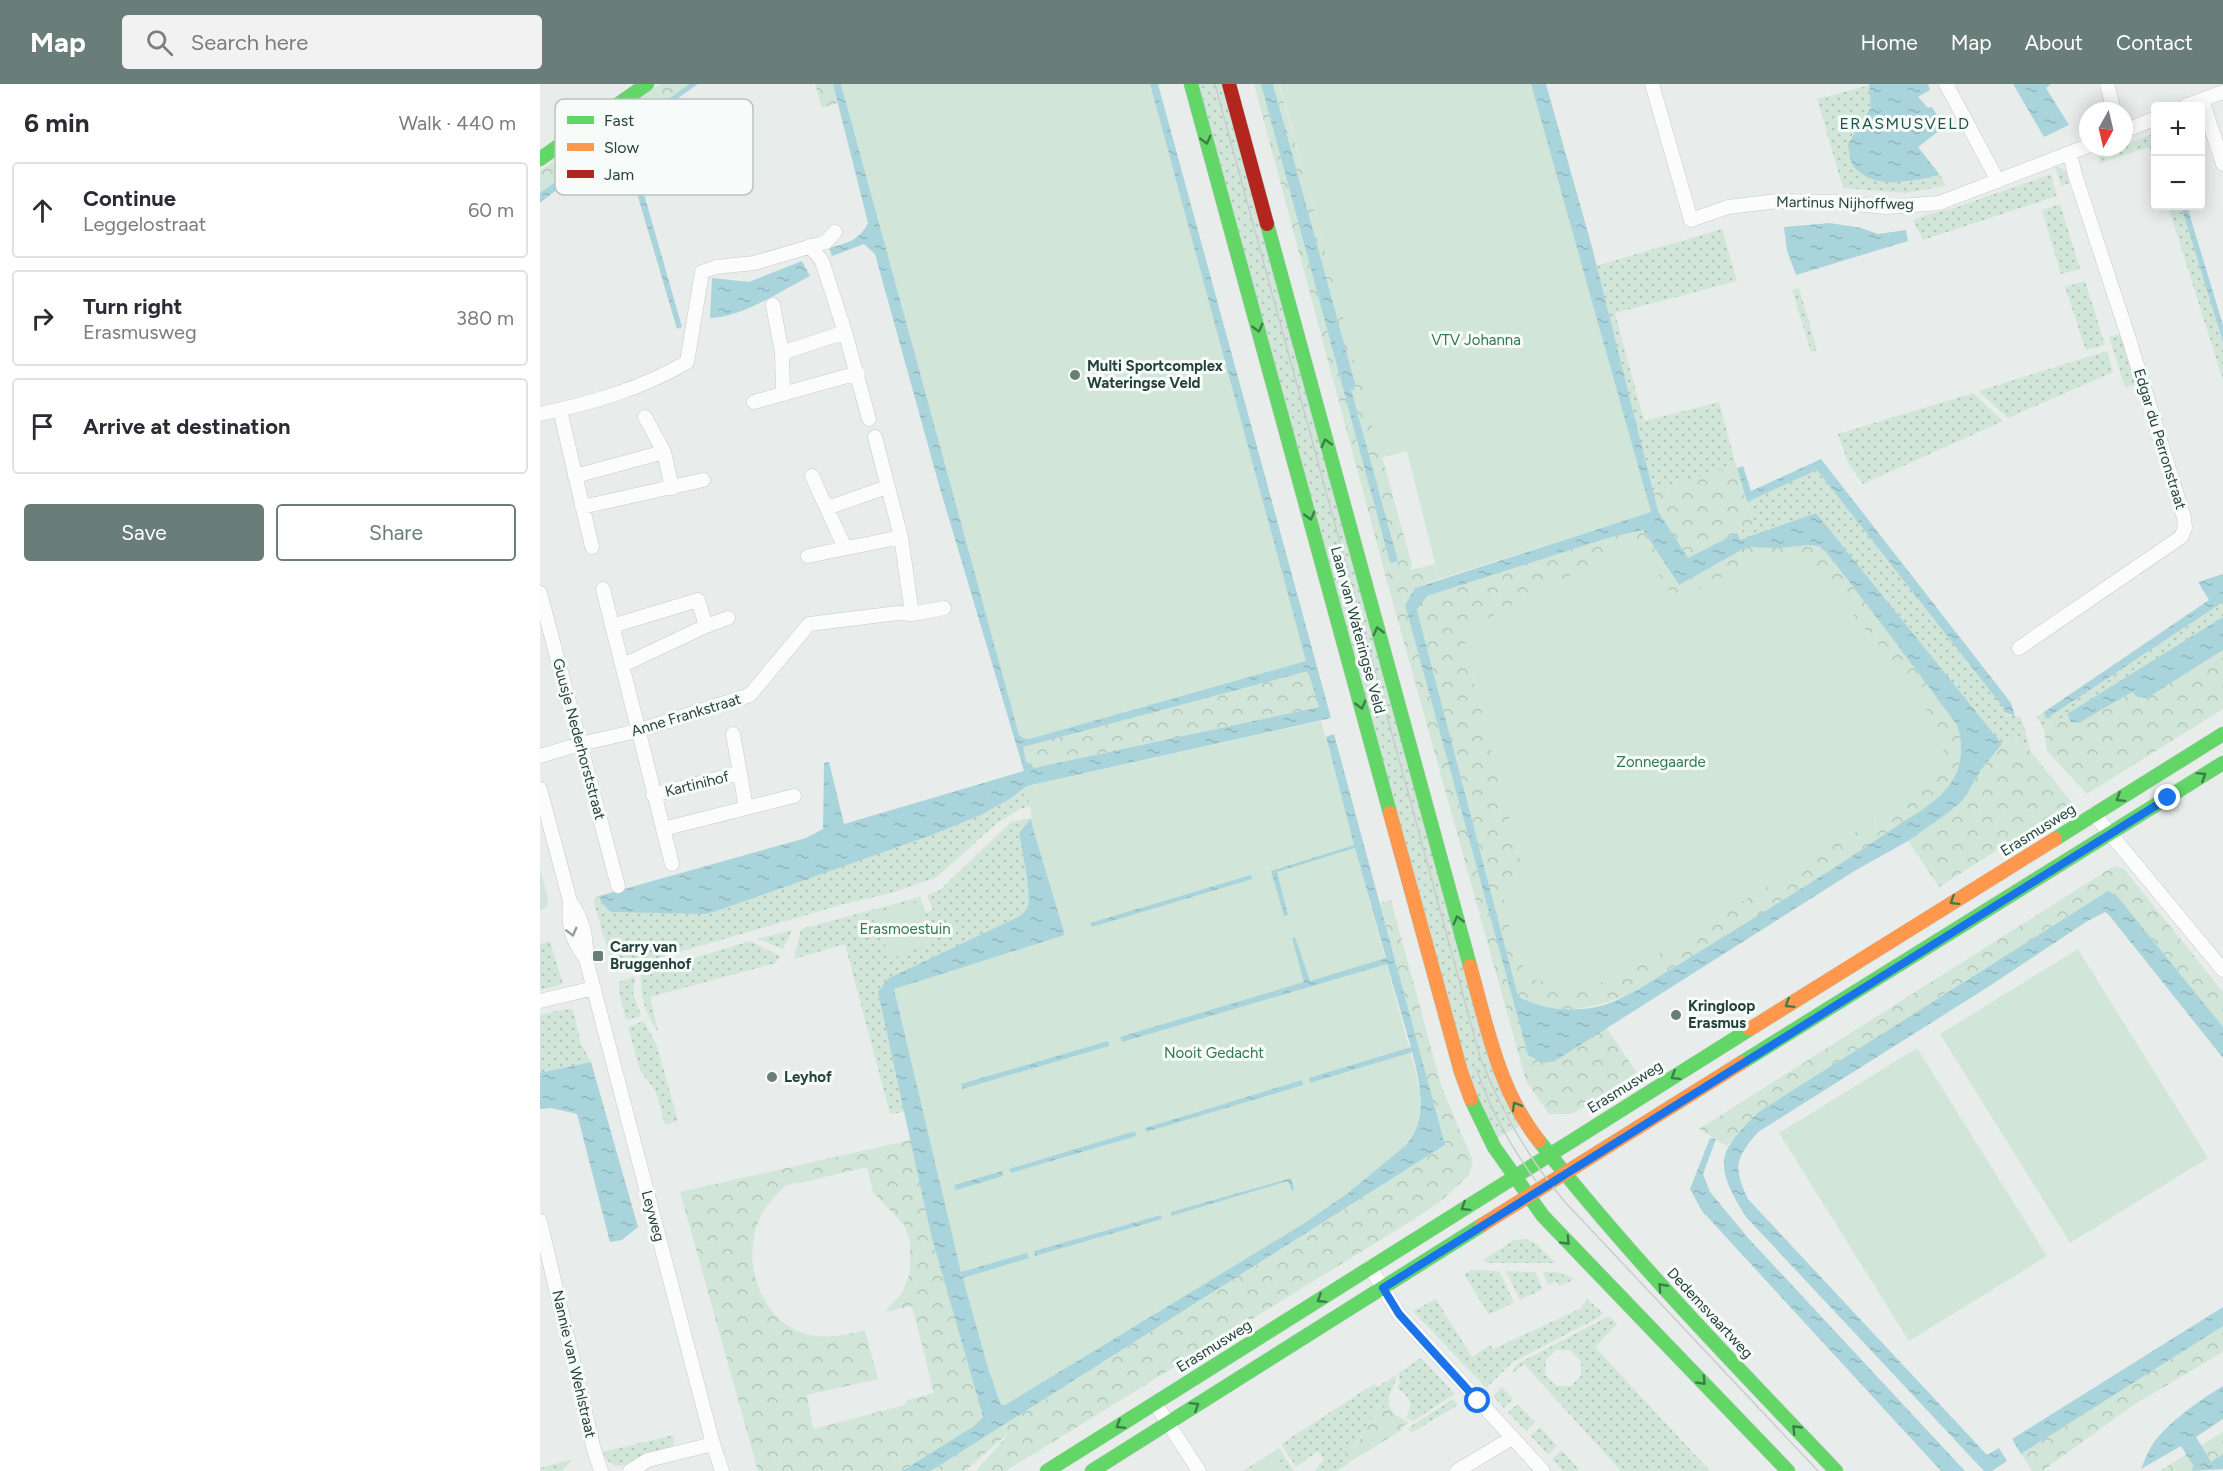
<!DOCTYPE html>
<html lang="en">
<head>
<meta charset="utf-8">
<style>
  :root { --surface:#fff; --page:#f2f2f3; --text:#2b2b33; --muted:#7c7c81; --line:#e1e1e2; --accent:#697e78 }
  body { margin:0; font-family:Figtree,sans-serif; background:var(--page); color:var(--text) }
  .controls { position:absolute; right:18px; top:18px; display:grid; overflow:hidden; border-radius:6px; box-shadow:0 3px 15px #0003 }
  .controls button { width:54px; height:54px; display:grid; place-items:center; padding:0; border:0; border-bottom:2px solid var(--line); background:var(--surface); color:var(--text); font:30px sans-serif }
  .compass { position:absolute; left:1539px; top:18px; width:54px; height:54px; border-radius:50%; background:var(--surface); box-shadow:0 3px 15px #0003; rotate:188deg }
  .stop { position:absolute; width:18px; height:18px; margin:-14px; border:4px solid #1a73e8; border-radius:50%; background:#fff }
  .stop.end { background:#1a73e8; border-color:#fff; box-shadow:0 2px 6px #0008 }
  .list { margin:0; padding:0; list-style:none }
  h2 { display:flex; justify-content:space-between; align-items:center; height:78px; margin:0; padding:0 24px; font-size:26px }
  h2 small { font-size:20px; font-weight:400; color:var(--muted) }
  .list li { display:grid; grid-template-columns:39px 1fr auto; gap:18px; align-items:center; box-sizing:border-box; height:96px; margin:0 12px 12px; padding:0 12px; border:2px solid var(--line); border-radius:6px }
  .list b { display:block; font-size:22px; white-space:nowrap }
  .list p { margin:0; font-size:20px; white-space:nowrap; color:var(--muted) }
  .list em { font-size:20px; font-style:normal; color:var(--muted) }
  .actions { display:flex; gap:12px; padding:18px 24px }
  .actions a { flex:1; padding:14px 0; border:2px solid var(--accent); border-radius:6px; text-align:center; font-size:21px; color:var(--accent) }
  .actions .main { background:var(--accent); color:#fff }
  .icon { flex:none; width:33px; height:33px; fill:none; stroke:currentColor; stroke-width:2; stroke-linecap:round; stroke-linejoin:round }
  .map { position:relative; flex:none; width:1683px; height:1387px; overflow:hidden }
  header { display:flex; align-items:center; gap:36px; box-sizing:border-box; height:84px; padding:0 30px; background:var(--accent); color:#fff }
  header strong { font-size:28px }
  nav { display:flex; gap:33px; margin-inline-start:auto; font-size:21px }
  .search { width:420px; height:54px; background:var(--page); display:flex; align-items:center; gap:15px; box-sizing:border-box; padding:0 21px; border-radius:6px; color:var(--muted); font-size:22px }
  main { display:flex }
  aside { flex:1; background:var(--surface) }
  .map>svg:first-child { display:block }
  .grass { fill:url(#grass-dots); fill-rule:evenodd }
  .forest { fill:url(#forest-crowns); fill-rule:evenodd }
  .garden { fill:#d1e6d8 }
  .water { fill:url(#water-ripples); fill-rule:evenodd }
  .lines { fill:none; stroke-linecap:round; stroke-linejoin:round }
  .street-casing { stroke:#c5cac8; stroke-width:15 }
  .fast-casing { stroke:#c3cbc8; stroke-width:15 }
  .slow-casing { stroke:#c3cbc8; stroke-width:15 }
  .jam-casing { stroke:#c3cbc8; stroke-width:15 }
  .street { stroke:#fcfcfc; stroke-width:14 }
  .fast { stroke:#63d668; stroke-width:14 }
  .slow { stroke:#ff974d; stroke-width:14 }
  .jam { stroke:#b3261e; stroke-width:14 }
  .tram { stroke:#c9cdcc; stroke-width:1.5 }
  .oneway { stroke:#3d7d4c }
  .oneway2 { stroke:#909f9b }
  .route { stroke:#1a73e8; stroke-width:8 }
  .poi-dot { fill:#697e78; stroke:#f7fbf9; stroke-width:2 }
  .labels { text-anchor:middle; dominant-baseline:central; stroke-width:6; stroke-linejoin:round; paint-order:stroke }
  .street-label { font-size:15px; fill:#24423a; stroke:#f7fbf9 }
  .park-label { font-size:15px; fill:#2d7a4b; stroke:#f7fbf9 }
  .poi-label { font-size:15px; font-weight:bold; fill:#24423a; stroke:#f7fbf9; text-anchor:start }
  .neighbourhood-label { font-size:16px; letter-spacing:1.5px; fill:#1f5548; stroke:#f7fbf9 }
  .key { fill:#f7fbf9; stroke:#b8c4c0; stroke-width:1.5 }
  .key-label { font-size:16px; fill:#24423a }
</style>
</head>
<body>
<header>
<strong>Map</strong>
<div class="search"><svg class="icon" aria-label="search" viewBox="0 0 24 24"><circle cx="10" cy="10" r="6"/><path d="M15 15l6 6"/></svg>Search here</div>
<nav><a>Home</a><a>Map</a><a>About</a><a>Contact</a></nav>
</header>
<main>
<aside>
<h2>6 min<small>Walk · 440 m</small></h2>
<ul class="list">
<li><svg class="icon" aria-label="ahead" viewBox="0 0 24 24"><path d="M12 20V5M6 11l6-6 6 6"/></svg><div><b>Continue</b><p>Leggelostraat</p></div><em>60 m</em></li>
<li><svg class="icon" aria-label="right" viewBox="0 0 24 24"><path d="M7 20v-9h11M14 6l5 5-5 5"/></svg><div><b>Turn right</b><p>Erasmusweg</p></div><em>380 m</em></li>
<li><svg class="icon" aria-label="arrive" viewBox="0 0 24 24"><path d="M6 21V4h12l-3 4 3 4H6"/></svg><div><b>Arrive at destination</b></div></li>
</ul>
<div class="actions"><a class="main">Save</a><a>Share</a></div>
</aside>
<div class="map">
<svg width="1683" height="1387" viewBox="0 0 1683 1387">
  <defs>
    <pattern id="grass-dots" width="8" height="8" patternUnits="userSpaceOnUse" patternTransform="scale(1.5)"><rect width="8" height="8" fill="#d1e6d8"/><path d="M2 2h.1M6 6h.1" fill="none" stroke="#b3c6ba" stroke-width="1.8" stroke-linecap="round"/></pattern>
    <pattern id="forest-crowns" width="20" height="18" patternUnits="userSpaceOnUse" patternTransform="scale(1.5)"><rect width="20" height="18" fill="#d1e6d8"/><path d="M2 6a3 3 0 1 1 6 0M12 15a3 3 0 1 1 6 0" fill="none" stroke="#b3c6ba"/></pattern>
    <pattern id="water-ripples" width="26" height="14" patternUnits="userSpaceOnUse" patternTransform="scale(1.5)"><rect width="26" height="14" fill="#a9d4db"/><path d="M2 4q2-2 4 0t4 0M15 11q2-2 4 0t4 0" fill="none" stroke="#91b7bd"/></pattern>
  </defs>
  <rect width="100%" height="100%" fill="#e8edeb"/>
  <path class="grass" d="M656 0H685L979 1043 956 1054 932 1002Z
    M1330 1 1331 23 1308 60 1363 99 1400 91 1406 102 1365 109 1303 104 1277 15Z
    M1615 49V82L1609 63 1560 79 1558 72Z
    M1515 82C1525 84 1529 89 1532 98L1521 102Z
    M1511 90 1517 112 1383 156 1373 136 1389 130 1414 124Z
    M1520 120 1540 185 1521 190 1502 126Z
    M1628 122H1641L1683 258V296Z
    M1182 145 1197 197 1075 229 1104 337 1179 318 1196 381 1112 409 1056 182Z
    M1545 197 1565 261 1546 266 1525 203Z
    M1259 204 1277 266 1271 268 1252 206Z
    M1580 250 1596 300 1585 303 1569 253Z
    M1567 267 1573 288 1468 334 1438 307Z
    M1433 309 1463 337 1323 400 1308 379 1298 350Z
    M1277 386 1464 623V628L1468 631 1481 633 1491 667 1480 654 1462 660 1412 598 1199 457 1197 449 1213 440 1207 418Z
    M1683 518V533L1504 646 1497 633 1504 628 1506 635 1514 630Z
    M487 702 490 722 480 725 457 739 397 793 355 808 304 820 74 887 53 816 59 812 61 818 166 830 392 751 441 731 468 716Z
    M491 734 479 749C482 766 491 806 488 822 486 827 482 830 478 833L349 894 338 908 365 1028 350 1030 305 860 254 875 261 845 380 813 386 829 393 826 387 811 400 806 471 738Z
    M252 846 243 865 218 855Z
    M10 857 23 900 0 906V860Z
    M210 857 240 872 236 879 110 913 118 948C105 928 100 914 101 890Z
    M95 892 93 909 101 932 86 936 80 913 79 898Z
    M25 925 33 926 41 960 51 978 0 989V931Z
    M104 937 117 962 138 1037 125 1041 116 1008 100 986 88 943Z
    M985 1155 994 1158 1016 1179H946L943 1176 974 1156Z
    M931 1186 959 1187 974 1218 949 1231 924 1190Z
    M966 1187 995 1188 1003 1205 980 1216Z
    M1003 1188H1017L1035 1195 1019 1202 1016 1197 1008 1201Z
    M896 1215 932 1273 950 1261 953 1265 1040 1225 1047 1215 1063 1229 1058 1234 973 1278 946 1304 873 1227Z
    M1069 1232 1077 1240 1055 1263 1170 1387H1081L984 1280 974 1288 972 1287 979 1279ZM1016 1266H1030L1041 1277V1292L1031 1302H1016L1005 1290 1006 1276Z
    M881 1274 915 1310 873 1337 866 1333C874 1319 870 1313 857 1304L860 1298 858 1289Z
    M856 1291C856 1309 840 1312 854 1330L839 1321 814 1364 797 1356 810 1378 797 1387H775L784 1375 778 1367 756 1383 741 1360 834 1300 837 1303Z
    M962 1303 973 1315 964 1324 953 1312Z
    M913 1315 918 1321 871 1349 868 1344Z
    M978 1320 995 1338 986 1347 968 1328Z
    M1000 1343 1017 1362 1008 1371 991 1352Z
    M134 1351 133 1362 103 1371 88 1380 76 1382 68 1377 62 1368Z
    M739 1364 754 1387H703Z
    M1021 1366 1039 1385 1037 1387H1023L1012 1375Z
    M33 1375 22 1387H0V1384Z"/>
  <path class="forest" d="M120 0H149L0 109V87Z
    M275 0H293L298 19 282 24Z
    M714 0H721L850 479 858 476 811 305 816 303 733 0H739L872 481 870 486 895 480 899 495 875 504 865 521 988 971 1015 977 1066 943 1097 989 1032 1030H1009L986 997 846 494Z
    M1196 381 1213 441 1148 475 1118 427 1112 409Z
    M1103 446 1139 501 1207 463 1241 464 1268 461 1279 462 1286 469 1338 535 1417 641C1423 658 1423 680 1412 697 1399 719 1369 733 1348 748 1266 805 1179 855 1094 908 1055 924 1017 936 978 912L877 526 887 512 1068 454ZM1097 456 1136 518 1224 471 1389 701 1083 892 1055 900 989 893 974 865 963 810 983 771 974 752 932 590Z
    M1683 566V625L1547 710 1507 667 1504 646 1527 630 1531 638 1539 639 1592 608 1607 614Z
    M769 586 779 623 494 684 486 678 482 663Z
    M1480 654 1532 719 1399 803 1368 757 1408 729 1462 660Z
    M1574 782 1584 785 1683 908V944L1568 807 1220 1027 1202 1044 1187 1062 1159 1045Z
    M851 816 902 1004 933 1077 929 1091 901 1117 879 1132 466 1387H436L472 1346 425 1387H395L394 1385 904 1062 840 819Z
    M371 1056 391 1151 443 1333 434 1342 362 1387H218L140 1108ZM327 1083 333 1108 364 1141 370 1158V1188L362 1209 345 1228 372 1222 394 1309 367 1316 365 1321 273 1345 267 1311 338 1295 325 1246C303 1252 275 1257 254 1245 209 1222 198 1150 233 1115 237 1111 242 1104 246 1102 253 1099 262 1098 269 1097 288 1092 307 1088 327 1083Z
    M1683 1242V1268L1595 1320 1502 1387H1492L1481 1370Z
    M839 1321 869 1339 861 1343 862 1346 810 1378 797 1356 815 1364Z
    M1683 1348V1370L1671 1379 1660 1362Z
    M1647 1370 1655 1384 1651 1387H1620Z"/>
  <path class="garden" d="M301 0H610L767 577 489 655 483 654 479 651Z
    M740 0H991L1112 428 899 495 867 367 841 374Z
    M1098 456 1136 518 1225 470 1262 471 1351 575 1402 648 1404 677 1389 701 1083 892 1055 900 1016 903 989 893 974 865 963 810 983 770 974 752 932 590 923 547Z
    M781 637 880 1004C881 1024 880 1045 866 1061L808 1109 763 1140 465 1321H461L448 1284 410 1146 353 904 525 851 494 748 487 702Z
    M0 785 8 814 7 823 0 826Z
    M379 818 394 857 351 875 332 830Z
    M1538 865 1668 1074 1530 1159 1400 950Z
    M1377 964 1507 1172 1369 1257 1239 1049Z
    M735 1369 746 1387H706Z"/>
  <path class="water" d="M149 0H158L88 49V54L142 243 137 245 81 55 0 119V109Z
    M293 0H301L479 651 483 654 489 655 766 577 610 0H618L791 634 487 702 468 716 441 731 392 751 182 825 166 830 71 828 61 818 59 812 266 754 283 745 284 679 289 678 304 740 484 687 401 408 335 170 324 160 292 172 289 164C307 159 319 157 328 139ZM768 587 779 623 494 684 486 678 483 663Z
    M721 0H733L816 303 811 305 858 477 850 479Z
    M991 0H1006L1052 163 1118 427 1148 474 1197 449 1200 456 1276 429 1462 660 1441 686 1423 716 1408 729 1368 757 1316 786 1015 977 1003 979 988 971 865 521 875 504 1111 428ZM1103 446 1139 501 1207 463 1241 464 1268 461 1279 462 1287 469 1338 535 1417 641C1423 658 1423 680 1412 697 1399 719 1369 733 1348 748 1266 804 1179 855 1094 908 1084 912 1074 918 1064 921 1037 929 1002 927 978 912L877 526 887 512 1068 454Z
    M1329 0H1388L1390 6 1378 13 1388 24 1392 23 1404 43 1378 63 1400 91C1372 97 1336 107 1314 83 1310 78 1309 67 1308 60L1331 23Z
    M1473 0H1511L1506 4 1529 41 1504 53Z
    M1641 122H1647L1683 241V258Z
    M1290 139 1321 144 1338 150 1366 146 1368 157 1256 191 1247 167 1244 143Z
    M262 177 270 192C241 207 203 233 170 234L172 194 209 198Z
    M1281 375 1471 619 1475 632 1464 628 1463 623 1277 386 1207 418 1197 384 1203 382 1211 407Z
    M1683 490V518L1506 635 1504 628 1669 516 1658 498Z
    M1683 533V566L1607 614 1598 613 1592 608 1539 639 1531 638 1527 630Z
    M794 650 905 1061 394 1385 390 1387H362L434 1342 443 1333 391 1151 338 908 349 894 478 833C482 830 486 827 488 822 491 807 482 766 479 749L491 734 494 748 525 851 354 905 421 1188 487 1169 489 1174 423 1194 448 1284 461 1321H465L763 1140 808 1109 866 1061C889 1035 880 998 872 968L770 999 769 994 871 963 847 880 582 958 580 953 764 898 752 854 755 853 770 897 846 874 815 764 737 788 748 831 744 832 731 787 814 761 786 653Z
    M711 791 712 795 552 843 550 839Z
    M1568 807 1576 811 1683 943V974L1569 831 1565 828 1546 838 1448 903 1218 1048C1195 1075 1193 1082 1208 1115L1447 1371 1459 1364 1467 1377 1452 1387H1444L1206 1133C1174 1081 1175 1069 1220 1027Z
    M568 957 569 962 422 1005 421 1000Z
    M51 978 98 1143 82 1156 70 1158 37 1030 11 1024 0 1025V989Z
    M762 996 763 1001 606 1048 605 1044Z
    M595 1047 596 1052 471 1089 469 1085Z
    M1170 1054 1176 1055 1163 1090 1170 1108 1210 1156 1425 1387H1401L1162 1127 1150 1105Z
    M462 1087 463 1092 416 1106 414 1101Z
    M751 1094 754 1105 752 1107 748 1097 631 1132V1128Z
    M621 1131 622 1135 495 1172 494 1167Z
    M1683 1223V1242L1481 1370 1472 1355Z
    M1683 1302V1335L1656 1353 1671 1378 1683 1370V1385L1651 1387 1655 1384 1641 1362 1601 1385C1604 1377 1607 1370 1611 1363 1624 1341 1661 1315 1683 1302Z"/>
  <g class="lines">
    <defs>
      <path id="street" d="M1112 0 1151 136 1188 123 1238 117 1293 118 1347 123 1399 119 1548 62
        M1406 0 1458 97
        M1567 0 1574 27
        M1662 16 1683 80
        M1645 22 1683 8
        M1584 47 1616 34
        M270 162 282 177 305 248 329 335
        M233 221 242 269
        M243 309 242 269 305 248
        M214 318 318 289
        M20 326 52 463
        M0 330C52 319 101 305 147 278L162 188 176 183 214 179 286 158 295 148
        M105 333 124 368 132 404
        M335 353 361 453 372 530
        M35 392 124 368
        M272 392 305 464
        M42 423 163 396
        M287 424 347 403
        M268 472 361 453
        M63 505 132 780
        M0 509 78 802
        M72 542 158 516 166 542 83 581
        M166 542 188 534
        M1479 564 1641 453 1645 444 1644 434 1590 258 1535 91 1530 69
        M193 650 206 724
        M0 672 40 660 97 647 210 611 269 540 358 529 372 530 404 524
        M0 705 30 817C28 842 31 855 46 875
        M113 711 200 689
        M1554 730 1683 886
        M123 745 254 712
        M30 817C43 836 47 853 46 875L173 1360 182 1387
        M0 917 54 904
        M0 1137 54 1366 61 1387
        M830 1183 859 1230 1003 1387
        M615 1319 659 1387
        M90 1387 108 1376 173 1360
        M917 1387 972 1354"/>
      <path id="fast" d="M651 0 850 729
        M0 75 107 0
        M727 140 930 882
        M1515 755 1683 650
        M1201 979 1683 679
        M931 1015 954 1063 1003 1132 1248 1387
        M999 1057C1091 1174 1194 1280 1296 1387
        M507 1387 1210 945
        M552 1387 942 1141"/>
      <path id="slow" d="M850 729 921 988 931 1015
        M930 882C947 943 959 1007 999 1057
        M1210 945 1515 755
        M942 1141 1201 979"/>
      <path id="jam" d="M689 0 727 140"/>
    </defs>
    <use href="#street" class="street-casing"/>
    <use href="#fast" class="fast-casing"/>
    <use href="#slow" class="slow-casing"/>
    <use href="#jam" class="jam-casing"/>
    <use href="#street" class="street"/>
    <use href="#fast" class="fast"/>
    <use href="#slow" class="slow"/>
    <use href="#jam" class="jam"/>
    <path class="tram" d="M675 0 940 973C961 1027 988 1074 1025 1118L1278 1387
      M936 984C950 1025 970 1062 996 1097"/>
  </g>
  <defs><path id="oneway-chevron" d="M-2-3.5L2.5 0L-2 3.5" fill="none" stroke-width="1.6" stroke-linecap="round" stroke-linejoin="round" transform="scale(1.5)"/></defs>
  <g class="oneway">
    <use href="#oneway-chevron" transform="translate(666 56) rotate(75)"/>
    <use href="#oneway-chevron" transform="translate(718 244) rotate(75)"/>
    <use href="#oneway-chevron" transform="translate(786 359) rotate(-105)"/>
    <use href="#oneway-chevron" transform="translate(770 432) rotate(75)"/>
    <use href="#oneway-chevron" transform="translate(838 547) rotate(-105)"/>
    <use href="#oneway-chevron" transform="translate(821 621) rotate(75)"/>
    <use href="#oneway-chevron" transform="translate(1662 692) rotate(-32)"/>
    <use href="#oneway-chevron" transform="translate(1580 714) rotate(148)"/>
    <use href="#oneway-chevron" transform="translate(1414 817) rotate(148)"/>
    <use href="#oneway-chevron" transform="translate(918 836) rotate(-105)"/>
    <use href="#oneway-chevron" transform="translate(1249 920) rotate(148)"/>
    <use href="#oneway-chevron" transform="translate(1135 992) rotate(148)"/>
    <use href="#oneway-chevron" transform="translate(976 1022) rotate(-120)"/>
    <use href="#oneway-chevron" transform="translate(925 1123) rotate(148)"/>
    <use href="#oneway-chevron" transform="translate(1026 1157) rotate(46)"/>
    <use href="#oneway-chevron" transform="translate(1122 1203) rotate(-132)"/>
    <use href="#oneway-chevron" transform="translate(781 1215) rotate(148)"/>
    <use href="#oneway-chevron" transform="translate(1162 1297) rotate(46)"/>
    <use href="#oneway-chevron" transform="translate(655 1322) rotate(-32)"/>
    <use href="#oneway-chevron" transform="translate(580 1341) rotate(148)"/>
    <use href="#oneway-chevron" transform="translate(1256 1345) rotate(-134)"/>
  </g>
  <use class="oneway2" href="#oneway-chevron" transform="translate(32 848) rotate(76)"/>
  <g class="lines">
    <path class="route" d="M938 1317 859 1230 843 1204 1628 714"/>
  </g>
  <g class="poi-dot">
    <circle cx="535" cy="291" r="6"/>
    <rect x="52" y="866" width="12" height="12" rx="3"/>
    <circle cx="1136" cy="931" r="6"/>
    <circle cx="232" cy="993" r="6"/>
  </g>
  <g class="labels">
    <g class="street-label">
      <text transform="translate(1305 119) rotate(1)">Martinus Nijhoffweg</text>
      <text transform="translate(1620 355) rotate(73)">Edgar du Perronstraat</text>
      <text transform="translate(818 546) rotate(75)">Laan van Wateringse Veld</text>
      <text transform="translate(146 631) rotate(-17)">Anne Frankstraat</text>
      <text transform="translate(39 655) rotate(75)">Guusje Nederhorststraat</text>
      <text transform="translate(157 700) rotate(-14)">Kartinihof</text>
      <text transform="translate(1498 746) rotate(-32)">Erasmusweg</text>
      <text transform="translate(1085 1003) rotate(-32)">Erasmusweg</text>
      <text transform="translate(113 1132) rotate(75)">Leyweg</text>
      <text transform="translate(1170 1229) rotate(47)">Dedemsvaartweg</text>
      <text transform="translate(674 1262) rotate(-32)">Erasmusweg</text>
      <text transform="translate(34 1280) rotate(77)">Nannie van Wehlstraat</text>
    </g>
    <g class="park-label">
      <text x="936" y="256">VTV Johanna</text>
      <text x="1121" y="678">Zonnegaarde</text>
      <text x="365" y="845">Erasmoestuin</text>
      <text x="674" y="969">Nooit Gedacht</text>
    </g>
    <g class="poi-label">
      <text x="547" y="282">Multi Sportcomplex<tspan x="547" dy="17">Wateringse Veld</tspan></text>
      <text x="70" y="863">Carry van<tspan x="70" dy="17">Bruggenhof</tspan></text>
      <text x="1148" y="922">Kringloop<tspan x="1148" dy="17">Erasmus</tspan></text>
      <text x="244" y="993">Leyhof</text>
    </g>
    <g class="neighbourhood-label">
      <text x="1365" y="39">ERASMUSVELD</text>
    </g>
  </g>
  <rect x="15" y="15" width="198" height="96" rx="9" class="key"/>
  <rect x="27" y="32" width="27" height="8" fill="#63d668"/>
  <rect x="27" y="59" width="27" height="8" fill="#ff974d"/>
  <rect x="27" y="86" width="27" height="8" fill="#b3261e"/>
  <g class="key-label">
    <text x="64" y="42">Fast</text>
    <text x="64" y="69">Slow</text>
    <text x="64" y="96">Jam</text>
  </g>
</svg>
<div class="controls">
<button>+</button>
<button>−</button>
</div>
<svg class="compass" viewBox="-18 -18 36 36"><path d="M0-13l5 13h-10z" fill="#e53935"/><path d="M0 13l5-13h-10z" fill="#7c7c81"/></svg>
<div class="stop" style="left:938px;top:1317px"></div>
<div class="stop end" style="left:1628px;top:714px"></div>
</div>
</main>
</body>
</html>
